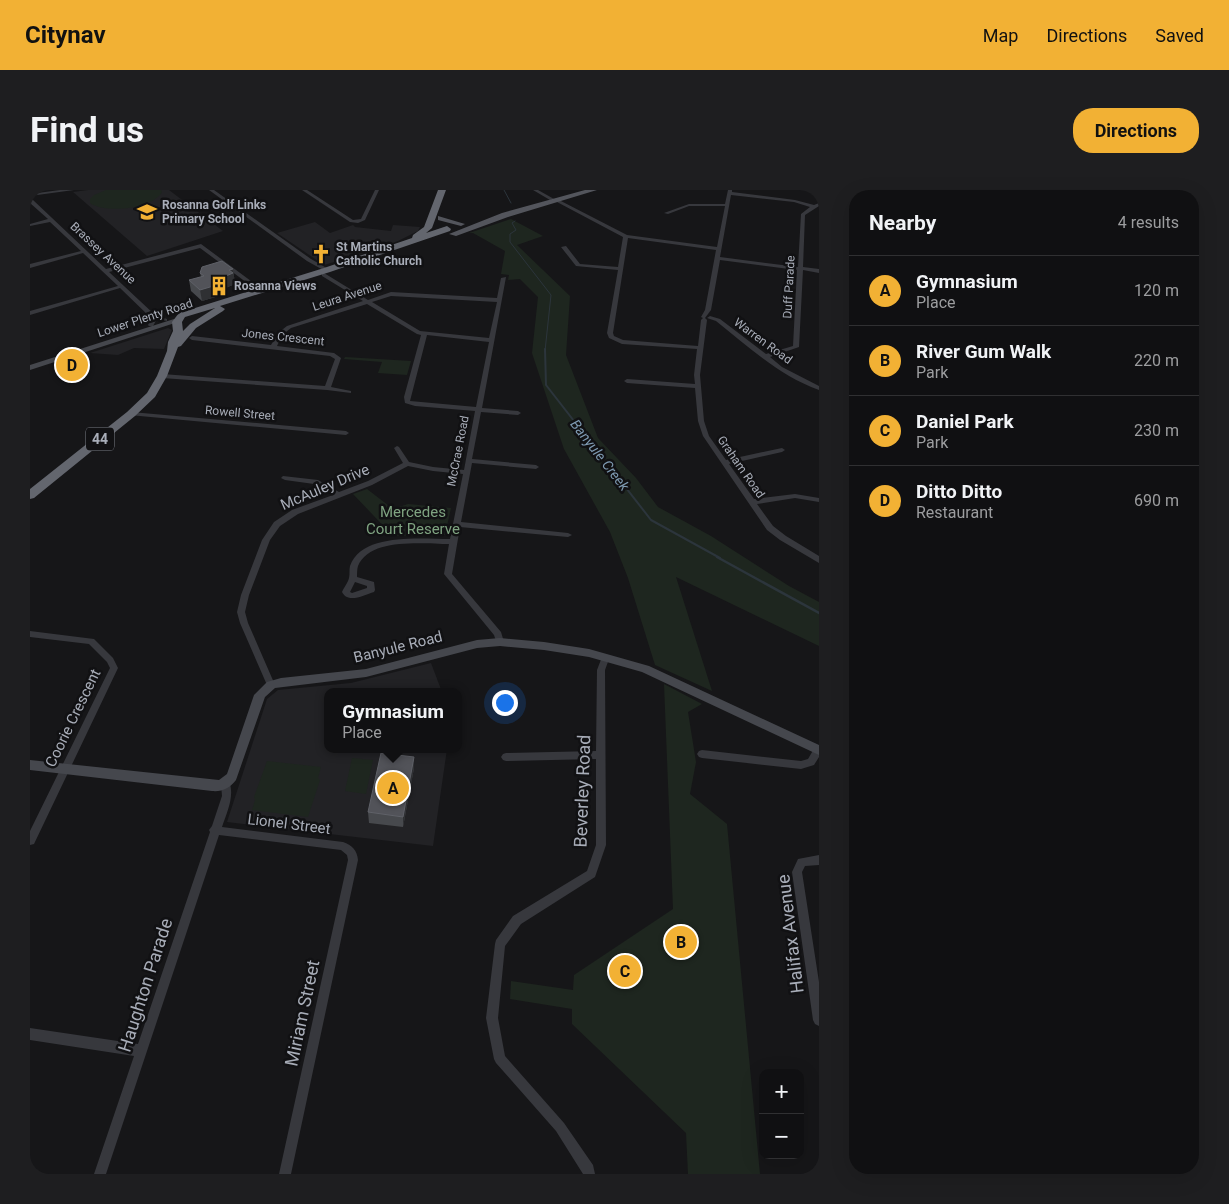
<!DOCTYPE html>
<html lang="en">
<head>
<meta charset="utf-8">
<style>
  :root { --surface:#101012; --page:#1e1e20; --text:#f1f3f6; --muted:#9c9d9f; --line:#303032; --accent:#f2b134 }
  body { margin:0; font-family:Roboto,sans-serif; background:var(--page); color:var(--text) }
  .controls { position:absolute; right:15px; bottom:15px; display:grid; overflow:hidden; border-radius:10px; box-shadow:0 5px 20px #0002 }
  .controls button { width:45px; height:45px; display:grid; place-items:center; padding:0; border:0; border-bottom:1px solid var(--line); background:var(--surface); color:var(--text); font:25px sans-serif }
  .you { position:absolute; left:474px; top:512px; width:18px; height:18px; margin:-12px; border:4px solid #fff; border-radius:50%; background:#1a73e8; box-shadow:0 0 0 8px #1a73e833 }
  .badge { display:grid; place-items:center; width:32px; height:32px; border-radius:50%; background:var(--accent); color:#111; font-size:16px; font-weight:700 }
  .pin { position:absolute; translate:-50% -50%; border:2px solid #fff; box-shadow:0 1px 5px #0006 }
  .popup { position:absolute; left:294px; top:498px; width:138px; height:65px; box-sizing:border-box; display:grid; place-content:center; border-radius:10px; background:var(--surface); filter:drop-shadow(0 1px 4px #0005); font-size:16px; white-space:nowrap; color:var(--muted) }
  .popup b { font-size:19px; color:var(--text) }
  .popup::after { content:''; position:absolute; left:50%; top:100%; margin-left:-10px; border:10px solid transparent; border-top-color:var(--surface) }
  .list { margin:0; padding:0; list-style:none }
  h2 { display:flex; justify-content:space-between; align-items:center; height:65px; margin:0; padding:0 20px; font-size:21px }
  h2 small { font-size:16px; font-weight:400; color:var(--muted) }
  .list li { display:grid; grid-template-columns:32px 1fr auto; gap:15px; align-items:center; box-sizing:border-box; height:70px; padding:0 20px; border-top:1px solid var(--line) }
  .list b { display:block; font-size:19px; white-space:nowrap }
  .list p { margin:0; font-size:16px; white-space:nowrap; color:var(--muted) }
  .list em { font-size:16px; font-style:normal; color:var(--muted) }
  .map { position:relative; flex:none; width:789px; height:984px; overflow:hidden; border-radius:20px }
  header { display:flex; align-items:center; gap:30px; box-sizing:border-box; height:70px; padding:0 25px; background:var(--accent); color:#111 }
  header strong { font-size:24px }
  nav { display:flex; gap:28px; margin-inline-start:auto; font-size:18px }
  .intro { display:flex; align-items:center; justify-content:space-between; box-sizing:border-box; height:120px; padding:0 30px }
  h1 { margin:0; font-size:35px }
  .button { padding:12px 22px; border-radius:20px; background:var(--accent); color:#111; font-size:18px; font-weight:700 }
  main { display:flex; gap:30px; padding:0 30px }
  aside { flex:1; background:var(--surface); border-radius:20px; box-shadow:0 5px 20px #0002 }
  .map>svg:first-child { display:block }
  .built { fill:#222225 }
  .green { fill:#1e261f }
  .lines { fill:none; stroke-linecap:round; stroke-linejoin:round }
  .stream-far2 { stroke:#2c353c; stroke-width:1 }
  .stream-far1 { stroke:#2c353c; stroke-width:2 }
  .stream { stroke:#2c353c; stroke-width:2.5 }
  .street { fill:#37383d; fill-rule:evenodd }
  .secondary { fill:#45474d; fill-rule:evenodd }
  .primary { fill:#53555c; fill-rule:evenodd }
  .highway { fill:#63666e; fill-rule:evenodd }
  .wall { fill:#47494d }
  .shaded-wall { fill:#2f3033 }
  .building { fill:#525359; stroke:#5f6168 }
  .labels { text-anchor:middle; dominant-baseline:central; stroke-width:5; stroke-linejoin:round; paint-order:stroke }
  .far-poi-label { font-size:12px; font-weight:bold; fill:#a8adb8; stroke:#111113; text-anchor:start }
  .far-street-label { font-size:12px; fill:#a8adb8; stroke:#111113 }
  .shield { fill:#111113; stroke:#7b7e86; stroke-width:1 }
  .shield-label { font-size:14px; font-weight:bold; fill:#a8adb8 }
  .far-water-label { font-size:14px; font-style:italic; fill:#7f9bb3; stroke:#111113 }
  .street-label { font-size:15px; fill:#a8adb8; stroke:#111113 }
  .park-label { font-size:15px; fill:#7fa381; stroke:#111113 }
  .near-street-label { font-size:18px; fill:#a8adb8; stroke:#111113 }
</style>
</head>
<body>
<header>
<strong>Citynav</strong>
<nav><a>Map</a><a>Directions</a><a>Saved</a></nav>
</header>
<div class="intro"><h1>Find us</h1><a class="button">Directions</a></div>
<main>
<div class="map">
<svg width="789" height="984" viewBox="0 0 789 984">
  <rect width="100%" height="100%" fill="#161618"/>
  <path class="built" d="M58 0H139L193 41 117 66 43 2Z
    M285 32 300 43 323 35 325 37 361 41 363 35 390 37 388 41 368 51 334 63 294 75 247 43Z
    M138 138 142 140 134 159 104 158 88 165 60 163Z
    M401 473 412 502H298V559H417L403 656 197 632 237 509 248 500 321 493Z"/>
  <path class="green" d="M76 0H131L132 2C123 19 75 24 60 13V9L64 5Z
    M481 29 513 46 487 55 540 106 536 165 568 248 606 288 628 317 681 346 759 396 789 412V456L646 387 682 501 625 475 598 388 580 342 534 259 502 163 508 107 490 89 478 90 479 85 471 84 475 61 443 43H439Z
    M315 167 381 171 377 185 348 183 352 172 314 169Z
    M337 299 363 319 378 314 421 318 415 345 363 346 323 304Z
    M634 494 672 514 658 522 666 572 660 604 697 634 730 984H658L656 943 542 834V819L480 809 481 791 543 800 544 785 643 719Z
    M322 568 343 570 336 604 315 601Z
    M237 571 291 577 288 588 290 590 278 627 222 620 225 610 224 607Z"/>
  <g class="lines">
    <path class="stream-far2" d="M474 0 481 13
      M485 31 482 33 486 40 480 44V52L521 105 515 161"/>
    <path class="stream-far1" d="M515 159 516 195 621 330 690 368"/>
    <path class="stream" d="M687 367 789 423"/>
    <path class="street" d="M30 0H44L0 6V4Z
      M179 0H184L281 69 300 80 295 81 277 71Z
      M272 0H277L323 30 331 29 345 0H349L335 30 328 33 320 32Z
      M503 0H508L524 9 520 10Z
      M698 0H702V2L765 10 784 15 789 13V16L775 25 773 77 789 79V83L773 80 769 157 740 167 752 177 789 196V200C749 186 719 157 686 131L677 128 680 126 690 129 736 164 763 156 767 80 690 70 681 120 675 128 677 130 670 185 674 231 679 246 696 270 752 258 755 260 752 262 699 274 724 309 765 304 789 308V312L765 308 727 314 743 336 756 346 789 366V373L750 350 737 340 673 246 668 231 665 198 597 193 594 191 597 189 665 194 664 185 667 159 592 154 579 148 577 143 588 80 546 76 531 57 536 56 550 74 588 77 593 47 527 12V11L529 10 597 45 687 57 695 16H659L638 24 634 23 659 14H695ZM701 5 764 12 780 17 771 24 768 77 690 67ZM598 48 686 60 675 120 671 127 673 128 671 130 668 156 593 150 584 146 583 143Z
      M0 10H3L76 79 171 54 233 100 228 101 170 58 79 82 125 125 137 129V131L127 129 123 136H119L118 135 121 129 120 127 90 98 0 125V121L88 96 53 63 0 78V74L51 61 20 32 0 36V34L18 29 0 13Z
      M294 83 338 110 361 102 467 108 471 88 476 87 452 218 488 221 491 223 488 225 451 222 442 269 506 275 509 277 506 279 442 273 431 332 538 343 542 345 538 347 430 337 422 384 471 442 474 452 470 455 467 454 464 445 414 384 419 354C394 354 340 347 328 376 327 379 327 384 327 387L344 392 345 400 344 402C334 405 318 414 312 402 314 397 318 393 319 388 320 384 319 380 320 376 332 342 392 349 420 349L433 284 403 281 378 276 342 295 268 324 250 336 240 350 219 405 215 422 218 433 245 495 244 497H238L237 495 210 433 207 422 211 405 232 350 244 332 262 320 303 305 284 294 255 290 251 288 253 286 288 290 309 302 338 291 373 273 364 258 367 256 369 257 379 272 403 277 434 280 445 221 385 216 375 213 374 207 391 145 387 144 337 114 261 138 252 145 247 156 304 163 311 168 301 197 321 201V203L297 200 132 188 129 186 132 184 295 196 305 169 300 166 162 150 159 148 162 146 241 155 248 143 257 136 333 111 292 86V84ZM361 106 467 112 459 148 390 141 342 112ZM397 145 459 152 446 217 380 211ZM325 392 337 396V398L322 403 320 402Z
      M101 222 316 241 319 243 316 245 99 225V223Z
      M0 441 64 449 83 468 88 478 4 654 0 655V641L80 478 77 472 59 454 0 447Z
      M575 466 579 469 575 480 576 655 565 687 491 734 475 756 468 828 475 866 534 933 563 975 565 984H553L526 941 466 873 464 869 456 828 465 754 466 750 483 726 557 681 566 655V569L476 571 473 570 471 567 473 564 476 563 566 561 567 480 572 467Z
      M785 557H789V567L784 575 771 579 672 568 669 567 667 564 669 561 672 560 771 571 778 569Z
      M196 590 199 591C205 606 197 622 192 637L313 652C322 655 327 660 328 670L261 984H249L318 670 317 665 311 660 189 645 76 984H64L104 866 0 850V838L108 854 180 642 179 640 182 636 192 606 191 594 193 591Z
      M789 665V675L775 676 772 682 789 792V836L785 834 783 830 762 682 768 669Z"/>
    <path class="secondary" d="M144 129 151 131 0 180V175Z
      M470 448 514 452 559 459 619 476 789 555V565L612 482 559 467 514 460 470 456 447 458 336 487 245 498 235 507 206 590C200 598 192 602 182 601L0 580V570L189 590 197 584 224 505 237 492 251 488 336 479 447 450Z"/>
    <path class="primary" d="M555 0H567L478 27 426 46 419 44 472 23Z
      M408 26 435 34 431 36 408 30Z"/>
    <path class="highway" d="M408 0H416L402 38 396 43 417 36 421 39 420 41 300 82 190 116 195 119 193 121 166 138 151 156 148 157 137 186 125 207 105 226 4 308 0 309V299L97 222 117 203 127 186 137 161 138 152 143 141 142 132 149 123 294 78 382 48 383 45 394 37ZM185 118 160 134 153 141 152 132 155 127Z"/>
  </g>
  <path class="wall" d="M203 79 205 94 193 99 194 102H192V105L172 111 161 101 159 90 171 87 170 83Z
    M384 567V578L373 637 339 633 338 622Z"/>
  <path class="shaded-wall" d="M203 79 205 94 193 99 194 102H192V105L172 111 170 100 187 92 189 89 199 80Z
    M384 567V578L373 637V627Z"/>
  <path class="building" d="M192 71 203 79 199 80 203 83 189 89 192 91 187 92 190 94 170 100 159 90 174 86 170 83 172 77Z
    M351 563 384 567 373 627 338 622Z"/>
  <defs>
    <symbol id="school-bare" viewBox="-9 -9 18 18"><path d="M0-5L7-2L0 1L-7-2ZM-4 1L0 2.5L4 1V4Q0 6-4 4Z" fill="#f2b134" stroke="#111113" stroke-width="2.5" paint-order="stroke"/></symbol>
    <symbol id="church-bare" viewBox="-9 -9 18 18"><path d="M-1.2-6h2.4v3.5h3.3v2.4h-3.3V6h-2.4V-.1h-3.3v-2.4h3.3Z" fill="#f2b134" stroke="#111113" stroke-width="2.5" paint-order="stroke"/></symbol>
    <symbol id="building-bare" viewBox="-9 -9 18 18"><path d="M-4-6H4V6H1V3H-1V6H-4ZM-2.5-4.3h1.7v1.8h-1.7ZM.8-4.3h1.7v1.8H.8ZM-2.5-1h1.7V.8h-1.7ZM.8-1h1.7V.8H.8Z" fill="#f2b134" stroke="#111113" stroke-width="2.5" paint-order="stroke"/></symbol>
  </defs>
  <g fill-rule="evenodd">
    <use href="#school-bare" x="103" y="8" width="28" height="28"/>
    <use href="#church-bare" x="277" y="50" width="28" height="28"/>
    <use href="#building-bare" x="175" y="82" width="28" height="28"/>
  </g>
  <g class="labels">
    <g class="far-poi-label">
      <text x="132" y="15">Rosanna Golf Links<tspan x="132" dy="14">Primary School</tspan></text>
      <text x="306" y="57">St Martins<tspan x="306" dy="14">Catholic Church</tspan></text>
      <text x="204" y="96">Rosanna Views</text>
    </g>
    <g class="far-street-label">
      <text transform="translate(73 63) rotate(43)">Brassey Avenue</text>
      <text transform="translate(759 97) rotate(-87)">Duff Parade</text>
      <text transform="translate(317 106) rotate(-18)">Leura Avenue</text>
      <text transform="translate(115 128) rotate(-18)">Lower Plenty Road</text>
      <text transform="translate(253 147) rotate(6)">Jones Crescent</text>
      <text transform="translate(733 151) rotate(36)">Warren Road</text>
      <text transform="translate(210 223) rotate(5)">Rowell Street</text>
      <text transform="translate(428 261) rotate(-79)">McCrae Road</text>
      <text transform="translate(711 277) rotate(55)">Graham Road</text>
    </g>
    <rect class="shield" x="56" y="237.5" width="28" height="23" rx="4"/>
    <g class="shield-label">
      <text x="70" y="249">44</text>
    </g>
    <g class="far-water-label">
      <text transform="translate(570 265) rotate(52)">Banyule Creek</text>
    </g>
    <g class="street-label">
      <text transform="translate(295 297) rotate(-23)">McAuley Drive</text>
      <text transform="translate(368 457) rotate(-14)">Banyule Road</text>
      <text transform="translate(43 528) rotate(-64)">Coorie Crescent</text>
      <text transform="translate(259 634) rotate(7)">Lionel Street</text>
    </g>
    <g class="park-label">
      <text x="383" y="322">Mercedes<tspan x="383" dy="17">Court Reserve</tspan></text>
    </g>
    <g class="near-street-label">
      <text transform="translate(552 601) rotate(-88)">Beverley Road</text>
      <text transform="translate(760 744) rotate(-97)">Halifax Avenue</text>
      <text transform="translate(115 795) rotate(-72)">Haughton Parade</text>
      <text transform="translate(272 823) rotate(-78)">Miriam Street</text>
    </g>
  </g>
</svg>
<div class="controls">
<button>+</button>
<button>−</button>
</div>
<div class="you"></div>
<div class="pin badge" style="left:363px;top:598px">A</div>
<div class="popup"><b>Gymnasium</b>Place</div>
<div class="pin badge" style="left:651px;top:752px">B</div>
<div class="pin badge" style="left:595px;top:781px">C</div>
<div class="pin badge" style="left:42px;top:175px">D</div>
</div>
<aside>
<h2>Nearby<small>4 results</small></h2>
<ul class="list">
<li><span class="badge">A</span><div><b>Gymnasium</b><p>Place</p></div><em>120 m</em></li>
<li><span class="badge">B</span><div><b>River Gum Walk</b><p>Park</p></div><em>220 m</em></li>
<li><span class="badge">C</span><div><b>Daniel Park</b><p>Park</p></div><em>230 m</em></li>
<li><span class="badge">D</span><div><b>Ditto Ditto</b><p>Restaurant</p></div><em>690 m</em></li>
</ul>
</aside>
</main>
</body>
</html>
